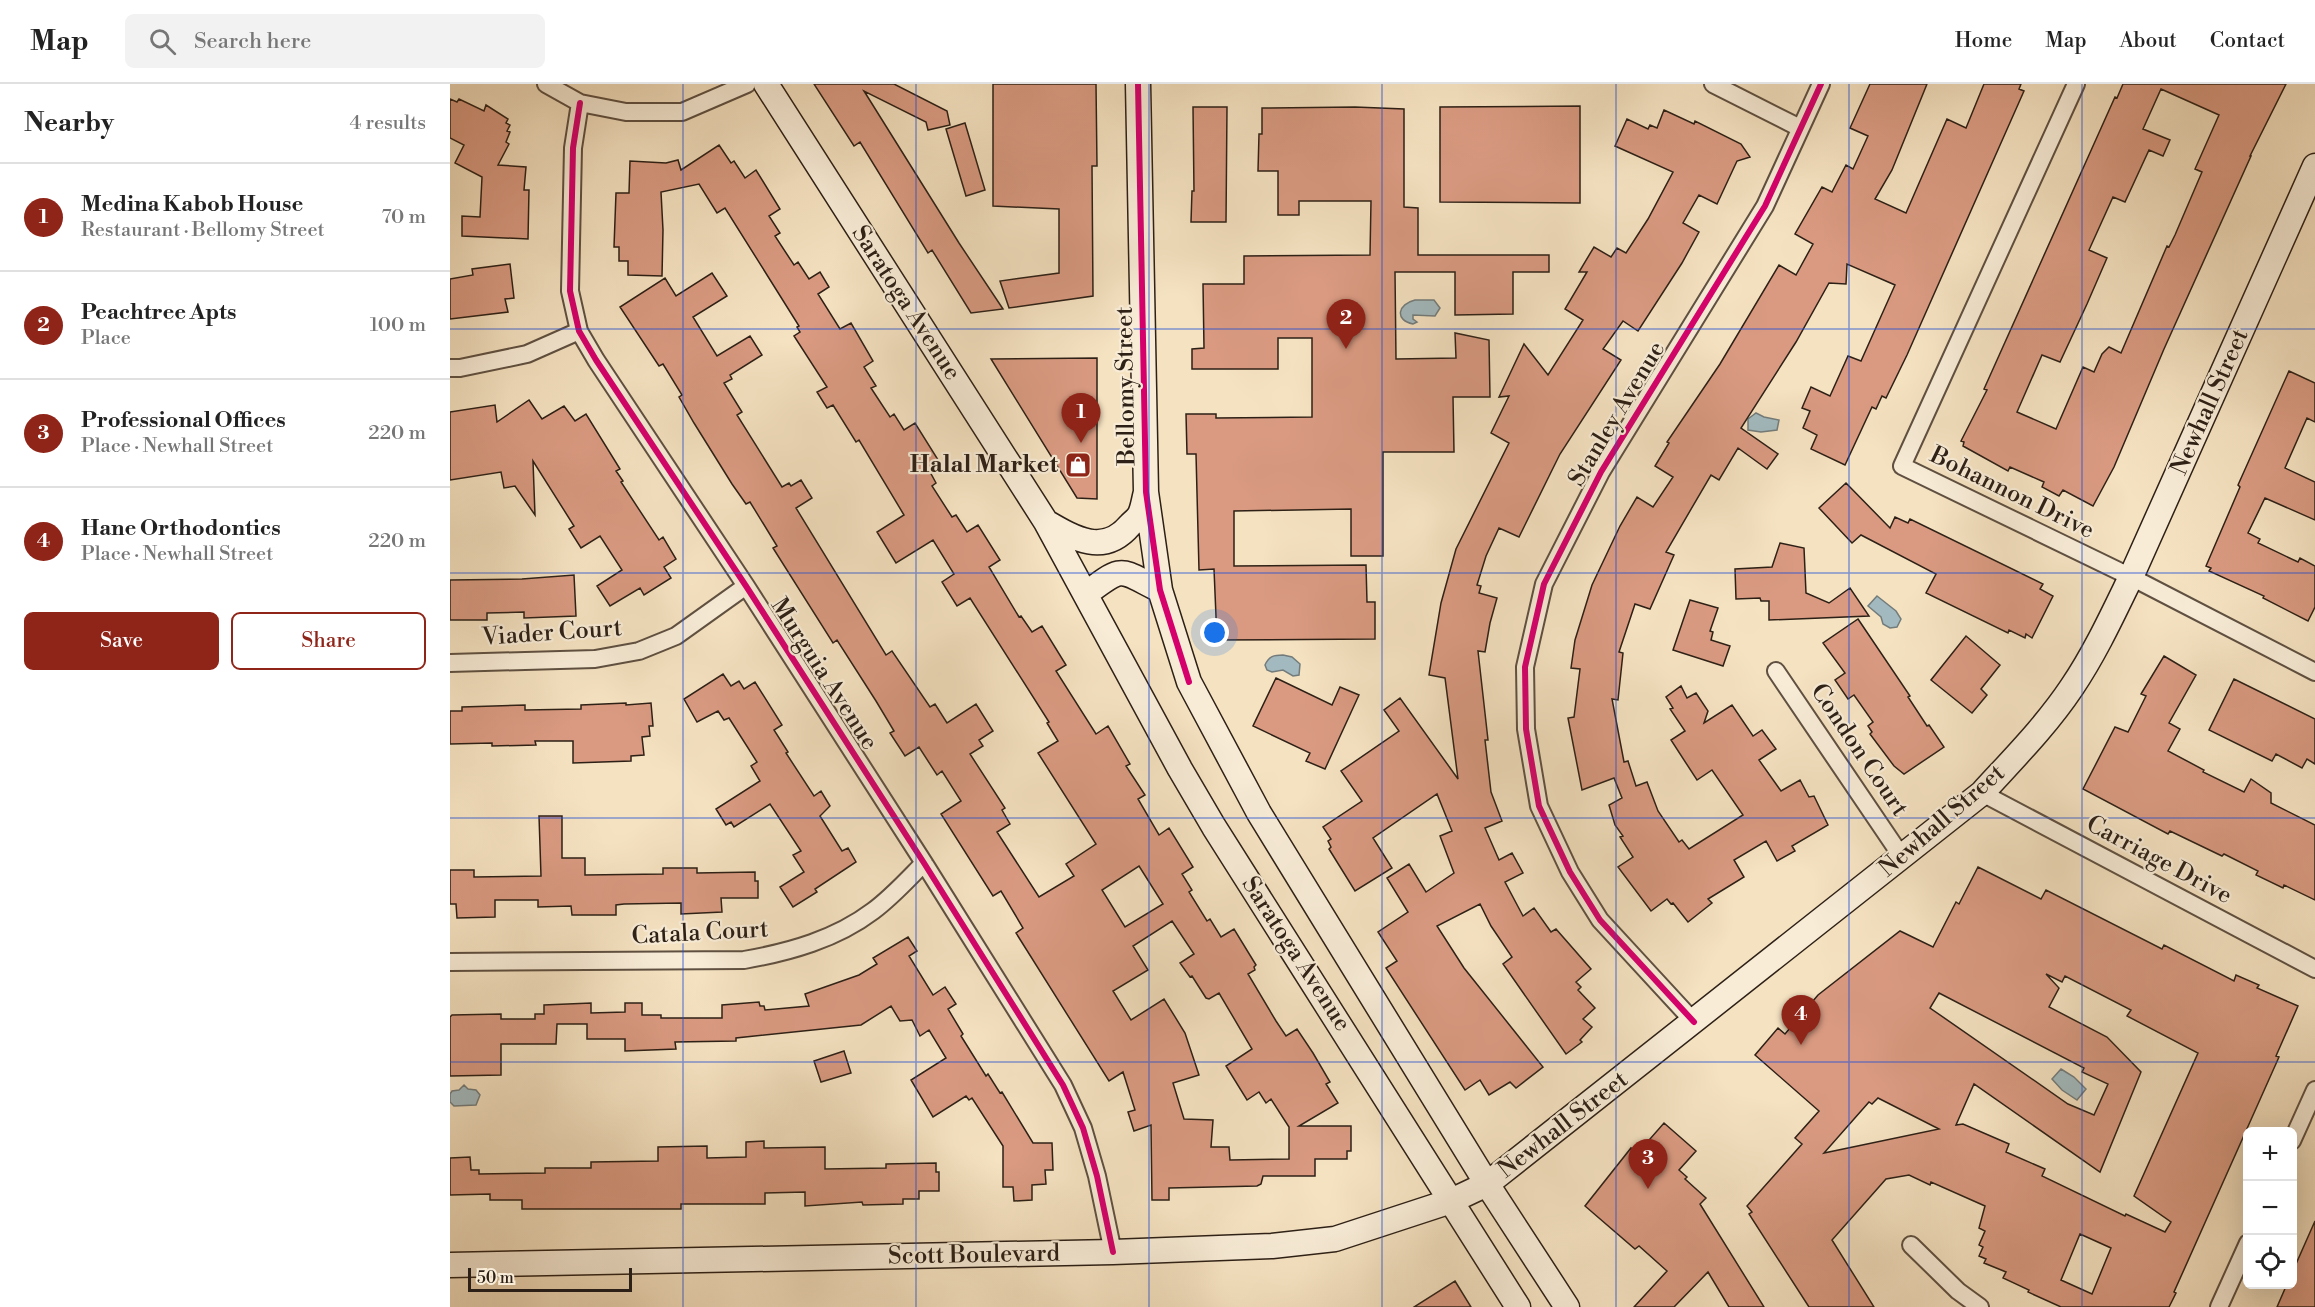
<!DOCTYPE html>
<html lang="en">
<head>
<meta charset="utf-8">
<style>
  :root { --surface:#fff; --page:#f2f2f2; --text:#222; --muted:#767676; --line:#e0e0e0; --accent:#8f2418 }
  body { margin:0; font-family:"Libre Bodoni",serif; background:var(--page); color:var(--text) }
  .controls { position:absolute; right:18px; bottom:18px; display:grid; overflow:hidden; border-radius:9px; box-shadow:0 6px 24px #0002 }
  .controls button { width:54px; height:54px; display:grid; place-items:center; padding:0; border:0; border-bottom:2px solid var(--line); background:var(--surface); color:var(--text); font:30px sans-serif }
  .scale { position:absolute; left:18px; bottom:15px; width:164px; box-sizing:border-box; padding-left:6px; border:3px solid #2d2016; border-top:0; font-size:16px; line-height:21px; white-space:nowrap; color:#2d2016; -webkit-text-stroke:4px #f8ecd7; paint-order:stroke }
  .you { position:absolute; left:765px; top:549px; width:21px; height:21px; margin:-15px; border:4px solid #fff; border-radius:50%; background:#1a73e8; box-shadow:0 0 0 9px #1a73e833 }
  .badge { display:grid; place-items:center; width:39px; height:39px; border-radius:50%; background:var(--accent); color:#fff; font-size:20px; font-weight:700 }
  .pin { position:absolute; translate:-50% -50px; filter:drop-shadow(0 2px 3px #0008) }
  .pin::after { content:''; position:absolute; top:32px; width:21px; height:18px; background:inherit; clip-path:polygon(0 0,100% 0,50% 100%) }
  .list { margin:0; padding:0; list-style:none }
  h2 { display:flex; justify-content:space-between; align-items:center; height:78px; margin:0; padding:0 24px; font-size:26px }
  h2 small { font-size:20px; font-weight:400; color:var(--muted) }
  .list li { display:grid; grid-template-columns:39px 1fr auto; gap:18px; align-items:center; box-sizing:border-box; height:108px; padding:0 24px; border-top:2px solid var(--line) }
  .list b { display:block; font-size:22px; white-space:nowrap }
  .list p { margin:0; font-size:20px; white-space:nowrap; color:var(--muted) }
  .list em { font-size:20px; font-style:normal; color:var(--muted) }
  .actions { display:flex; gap:12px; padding:18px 24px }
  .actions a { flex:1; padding:14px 0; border:2px solid var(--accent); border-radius:9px; text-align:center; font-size:21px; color:var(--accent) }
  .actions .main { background:var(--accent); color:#fff }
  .icon { flex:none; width:33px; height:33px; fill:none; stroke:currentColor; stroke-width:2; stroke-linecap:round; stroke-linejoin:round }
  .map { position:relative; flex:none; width:1865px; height:1223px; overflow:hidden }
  header { display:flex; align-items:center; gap:36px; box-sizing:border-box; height:84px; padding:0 30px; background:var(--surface); border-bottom:2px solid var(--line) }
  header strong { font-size:28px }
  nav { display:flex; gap:33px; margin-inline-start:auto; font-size:21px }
  .search { width:420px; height:54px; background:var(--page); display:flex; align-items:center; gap:15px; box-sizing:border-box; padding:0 21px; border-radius:9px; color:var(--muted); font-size:22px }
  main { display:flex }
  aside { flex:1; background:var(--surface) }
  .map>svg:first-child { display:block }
  .water { fill:#a2babf; stroke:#737c7b; stroke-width:1.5 }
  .building { fill:#d99a81; stroke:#2d2016; stroke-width:1.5; fill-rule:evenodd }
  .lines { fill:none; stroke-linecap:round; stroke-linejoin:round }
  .minor-casing { stroke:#5f5041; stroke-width:20 }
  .secondary-casing { stroke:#2d2016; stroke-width:27 }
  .minor { stroke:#f8ecd7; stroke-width:16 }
  .secondary { stroke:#f8ecd7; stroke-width:24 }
  .cycleway-casing { stroke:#f8ecd7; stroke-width:10 }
  .cycleway { stroke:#d6006c; stroke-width:6 }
  .grid { fill:none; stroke:#1d4ed8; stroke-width:1.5; stroke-opacity:0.55 }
  .labels { text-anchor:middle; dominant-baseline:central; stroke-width:4.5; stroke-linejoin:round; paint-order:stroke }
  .street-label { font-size:24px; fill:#2d2016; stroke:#f8ecd7 }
  .poi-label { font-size:24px; font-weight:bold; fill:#2d2016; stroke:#f8ecd7; text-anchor:end }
</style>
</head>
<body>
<header>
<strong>Map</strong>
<div class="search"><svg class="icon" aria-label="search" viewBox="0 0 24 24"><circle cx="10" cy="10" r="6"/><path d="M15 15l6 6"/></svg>Search here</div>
<nav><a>Home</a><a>Map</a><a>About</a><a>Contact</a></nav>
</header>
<main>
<aside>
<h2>Nearby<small>4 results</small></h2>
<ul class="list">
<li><span class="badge">1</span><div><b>Medina Kabob House</b><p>Restaurant · Bellomy Street</p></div><em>70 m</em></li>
<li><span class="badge">2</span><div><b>Peachtree Apts</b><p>Place</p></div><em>100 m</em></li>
<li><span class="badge">3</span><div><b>Professional Offices</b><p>Place · Newhall Street</p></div><em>220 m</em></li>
<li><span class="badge">4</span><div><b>Hane Orthodontics</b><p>Place · Newhall Street</p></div><em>220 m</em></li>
</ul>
<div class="actions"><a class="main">Save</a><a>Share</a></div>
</aside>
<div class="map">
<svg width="1865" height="1223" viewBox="0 0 1865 1223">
  <rect width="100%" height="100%" fill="#f5e2c1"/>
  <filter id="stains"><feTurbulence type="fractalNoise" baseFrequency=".00333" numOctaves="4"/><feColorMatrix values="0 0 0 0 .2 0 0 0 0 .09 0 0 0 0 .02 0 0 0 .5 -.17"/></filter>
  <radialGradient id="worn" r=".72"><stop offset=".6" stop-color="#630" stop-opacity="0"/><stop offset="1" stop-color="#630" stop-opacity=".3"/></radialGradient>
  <path class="water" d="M965 216H984L990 224 985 232 963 231V235L967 238 963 240C944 236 948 220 965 216Z
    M1306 329 1314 333 1329 336 1327 346 1311 348 1298 346V335Z
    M1427 512 1446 527 1451 535 1447 543 1440 544 1433 540 1431 533 1418 522Z
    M833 571 842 573 850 580 849 591 843 592 833 586 822 588 817 586 815 581C819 572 824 571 833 571Z
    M1611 985 1624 993 1636 1005 1627 1016 1612 1006 1602 995Z
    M14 1001 18 1005 26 1006 30 1011 26 1021 4 1022 0 1018V1010L2 1007 9 1006Z"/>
  <path class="building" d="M364 0H444L497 27 500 41 478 46 476 38 414 7 509 159 553 225 521 229 482 166 478 169 410 58 404 62Z
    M543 0H646L647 82H642L643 212 559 224 550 197 609 189V125L543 122Z
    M1420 0H1477L1442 86 1425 115 1456 129 1497 35 1516 44 1534 0H1571L1569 5 1574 7 1457 271 1436 314 1432 312 1426 325 1422 323 1395 381 1361 365 1367 351 1353 344 1360 327 1352 324 1361 303 1380 312 1398 272 1411 277 1445 201 1397 180 1396 200 1379 199 1346 258 1291 344 1328 370 1317 385 1288 364 1269 396 1261 391 1216 468 1224 471 1200 525 1185 520 1169 568 1173 569 1168 616 1162 615 1174 678 1178 677 1186 702 1197 698 1208 727 1229 758 1232 756 1239 765 1293 731 1262 686 1247 696 1221 656 1235 647 1220 625 1223 624 1216 613 1231 602 1237 614 1246 609 1258 627 1254 639 1282 621 1303 652 1312 646 1326 665 1309 676 1331 707 1350 696 1359 713 1364 712 1378 741 1342 762 1345 767 1327 777 1316 757 1284 776 1294 793 1258 815 1262 819 1238 838 1223 819 1221 820 1217 815 1201 827 1168 783 1183 773 1170 753 1173 752 1165 741 1159 721 1172 714 1164 694 1132 706 1118 634 1124 633 1130 585 1121 584 1125 556 1142 501 1170 442 1187 413 1203 423 1223 393 1205 382 1219 359 1217 358 1270 280 1329 181 1346 191 1363 160 1345 150 1372 103 1382 108 1396 81 1403 85 1418 52 1400 44Z
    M1673 0H1836L1800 72H1801L1714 265 1664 383 1643 422 1613 406 1609 412 1592 403 1594 398 1560 383 1558 387 1513 362 1514 358 1511 357 1537 306 1534 305 1665 13 1667 14ZM1711 5 1769 31 1745 85 1752 88 1725 151 1719 163 1717 162 1671 269 1659 263 1652 270 1644 288 1633 283 1606 345 1567 328 1592 271 1610 278 1637 220 1657 174 1639 166 1663 113 1675 118 1699 66 1713 72 1720 56 1693 45Z
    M0 15 7 18 9 15 34 27 36 21 58 35 56 39 60 41 57 47 60 48 56 58 59 60 48 81 76 83 74 106H79L78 155 12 152V132L30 133 32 93 5 79 14 61 0 54Z
    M1130 22V119L990 118V23Z
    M743 23H777L776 138H741L742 107H744Z
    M905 23 954 25V123L968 124V171H1099V188H1063V230L1005 231V188H945L946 275 1006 274 1005 249 1039 256 1040 313H1003L1004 368H933V472H901V425L784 427V482L916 481 917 518H925V555L767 556 764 485 749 486 746 370H737L736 330H766V334L862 333V254H828V285H742V265L754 264 753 200H794V172L920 171 921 117H849V131H828V87H808L809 50H812V24Z
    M1214 26 1244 40 1245 37 1291 60 1300 73 1287 77 1267 120 1249 111 1233 139 1249 148 1232 179 1188 247 1173 237 1153 265 1171 276 1110 370 1069 453 1049 444 1036 472 1027 501 1031 502 1029 509 1047 514 1040 539 1035 568 1028 567 1038 656H1035L1041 708 1052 737 1035 744 1049 776 1062 769 1073 789 1055 798 1073 832 1084 824 1101 848 1106 845 1141 885 1126 898 1131 903 1128 906 1145 924 1133 935 1142 943 1130 956 1132 958 1116 970 1053 880 1062 873 1041 842 1030 820 987 842 1014 884 1093 983 1066 1004 1060 998 1039 1011 1030 996 1015 1006 936 884 947 877 928 848 958 828 937 794 959 780 976 808 1004 789 990 752 1002 747 987 710 923 754 942 784 905 807 879 765 881 763 878 757 881 755 873 743 912 717 891 687 949 647 934 626 950 614 1008 695 995 594 979 591 991 519 1006 465 1059 359 1041 349 1059 312 1049 313 1074 260 1098 291 1133 236 1115 225 1137 188H1129L1144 163 1161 173 1167 164 1176 169 1198 135 1223 88 1165 62 1177 35 1198 45 1200 41 1207 44Z
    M515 39 535 106 516 112 496 45Z
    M269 61 281 79 284 77 295 94 306 86 330 125 319 132 330 149 325 152 344 181 348 178 359 195 370 188 379 203 368 210 390 245 401 239 423 277 414 283 426 302 421 304 440 333 444 330 454 346 465 339 490 379 479 386 486 399 482 402 502 433 506 431 517 448 528 441 550 476 539 483 569 533 571 532 582 548 592 542 616 581 606 587 646 650 658 642 680 680 676 682 695 711 688 715 709 751 719 744 743 783 732 790 742 806 739 808 757 837 760 835 771 853 784 845 806 881 804 883 805 886 798 890 826 937 836 952 847 945 863 969 880 998 876 1000 888 1019 849 1042H901V1067H897V1075H865V1092H813L811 1100 807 1102 719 1104V1116H702L701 1041 684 1047 678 1028 685 1026 673 988 659 997 566 849 573 844 551 807 543 812 491 730 511 717 492 687 487 691 469 663 455 672 440 649 444 647 426 617 387 556 383 559 323 464 327 462 300 418 296 420 282 400 244 339 229 313 232 311 213 280 209 282 170 223 215 194 226 212 262 189 277 212 243 233 267 272 300 252 312 271 280 291 282 295 274 299 292 328 287 331 332 403 339 399 341 402 351 396 362 414 346 424 436 571 442 567 480 623 485 620 497 639 526 620 543 647 529 656 533 662 520 670 555 724 552 726 560 740 547 748 589 813 624 792 616 780 646 760 588 669 608 657 597 639 599 638 520 514 507 522 492 498 504 490 483 456 446 479 427 448 454 431 409 356 406 358 383 321 377 324 367 308 377 303 344 252 350 248 347 243 349 242 275 124 267 129 249 100 211 108 213 146 212 192 178 191V177H169V163H164L166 109H179L180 77 216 79 228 76 231 86ZM689 782 713 820 675 843 652 806ZM722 837 744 870 730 879 740 893 742 892 756 914 759 915 769 909 802 965 776 982 797 1016 809 1008 816 1019 821 1015 839 1043V1075L780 1076 779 1063H761L763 1036 734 1035 723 999 749 991 735 949 714 915 681 936 663 907 698 886 683 862Z
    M60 180 64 214 55 215 58 228 0 235V195L23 191 22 185Z
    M647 274V415L627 414 541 275Z
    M1839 287 1865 299V338L1857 334 1835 384 1865 398V436L1815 414 1798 449 1810 455 1808 459 1848 478 1850 474 1865 482V523L1858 537 1813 514 1814 512 1759 487 1761 484 1756 482 1790 403 1788 401Z
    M79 316 92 335 114 322 125 337 136 330 170 385 166 387 173 397 171 398 209 456 213 453 226 475 214 483 221 494 194 511 190 504 160 522 147 502 172 486 150 452 131 464 119 445 124 442 83 377 85 431 65 402 54 404 51 388 0 396V328L45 321 47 338Z
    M1396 399 1440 444 1445 433 1458 439 1460 435 1593 500 1590 505 1603 512 1582 554 1576 550 1575 554 1559 546 1558 549 1476 509 1486 490 1411 451 1402 459 1369 424Z
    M1330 459 1354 464 1356 509 1379 519 1400 504 1419 532 1319 536V517H1311L1310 514 1286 515 1285 485 1322 483Z
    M124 491 126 532 74 534V528L37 529V536H0V496L72 495Z
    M1240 516 1268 524 1260 547 1263 548 1261 556 1280 562 1273 582 1223 566Z
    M1408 535 1460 612 1458 613 1477 642 1479 641 1494 663 1454 690 1444 682 1420 650 1422 648 1418 642 1423 638 1404 611 1398 615 1385 596 1395 589 1373 559Z
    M1516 552 1550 581 1531 605 1537 611 1522 629 1481 596Z
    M1714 572 1746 591 1719 639 1730 645 1718 667 1754 686 1753 688 1794 708 1801 695 1821 709V719L1865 741V816L1834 801 1833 804 1806 791 1808 787 1774 770 1772 772 1720 747 1718 750 1633 705 1665 643 1678 648 1696 612 1691 610Z
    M273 590 281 602 289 597 294 605 305 598 332 641 324 646 338 668 336 669 364 712 371 707 380 722 370 732 392 767 398 764 406 778 365 805 367 808 343 823 330 803 354 788 343 771 351 767 320 720 284 743 281 738 276 741 266 725 310 697 301 682 307 678 279 634 274 636 268 627 247 638 234 615Z
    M826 594 882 621 890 603 909 611 875 685 856 677 860 669 803 642Z
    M1784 595 1865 635V680L1857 675 1852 684 1826 670 1822 677 1759 646Z
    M176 619V621L201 619 203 642H199L200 652 192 653 194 671 181 672V677L123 679V657H85L86 661 42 662V659L0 660V627H12V623L75 621V626L131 625V621Z
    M89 732H112V774H135V791L213 790V784H247V789L305 788V797H308V814H271L272 828 231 830V819L174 820 166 821V831H122L121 822 88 823V816H45V833L7 834 6 820H0V786H24V793L91 792Z
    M1528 783 1591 815 1596 806 1712 865 1714 861 1784 897 1786 891 1809 901 1807 904 1848 922 1826 972 1829 973 1724 1208 1726 1209 1719 1223H1611L1578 1208 1579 1206 1553 1194 1556 1188 1534 1179 1536 1175 1529 1172 1533 1163 1529 1161 1535 1147 1529 1144 1535 1122 1481 1098 1480 1101 1459 1091 1436 1095 1382 1156 1424 1223H1359L1299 1130 1302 1128 1297 1122 1352 1060 1345 1054 1369 1027 1305 971 1328 944 1335 950 1368 911 1450 847 1483 863 1506 818 1509 820ZM1596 890 1612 898 1615 892 1681 926 1677 932 1748 969 1684 1112 1721 1138 1715 1148 1676 1130 1675 1132 1592 1092 1595 1085 1556 1068 1559 1060 1513 1040 1506 1041 1524 1000 1650 1088 1691 988 1657 953 1599 923 1609 904ZM1489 909 1634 984 1632 988 1658 1000 1644 1031 1618 1020 1480 924ZM1428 1014 1489 1045 1374 1069 1419 1018 1422 1020ZM1630 1150 1661 1164 1642 1210 1611 1196Z
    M458 853 467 867 459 872 483 911 495 903 506 920 498 925 513 950 511 952 536 992 538 990 550 1009 552 1008 583 1059H602L603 1086H595L596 1100 582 1101V1116L564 1117 563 1103H553V1062L522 1014 519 1016 516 1012 483 1033 461 996 496 974 479 946 470 952 462 936 450 937 441 922 411 941 286 954V957L225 958 226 965 175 967V955H137V940H107L106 960H51V991L0 992V933L2 931 51 930V935H85V930H94V921L141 919V929L175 928V919H192V931H211V934H272V921L309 918 310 922H314L315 926 359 922 355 910 409 891 427 880 423 874Z
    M394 967 401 989 371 998 364 977Z
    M1214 1039 1246 1067 1229 1086 1237 1093 1235 1095 1256 1114 1250 1120 1314 1223H1279L1258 1188 1224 1223H1184L1217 1187 1189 1162 1185 1165 1135 1122 1181 1064 1185 1068 1191 1061 1193 1063Z
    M314 1057V1064L375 1063V1085L436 1084V1080L486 1079V1088H489V1107H469V1115H453V1120L413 1121 412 1118 355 1122V1108L315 1109V1120H231V1125H72V1116H40V1110L0 1111V1074L20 1073 21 1086H29V1090L95 1089V1084H141V1078L208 1077V1063L257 1062V1074L296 1073V1058Z
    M1865 1137V1223H1827L1837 1200H1842V1189Z
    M1005 1197 1021 1223H964Z"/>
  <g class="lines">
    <defs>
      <path id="minor" d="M96 0 130 19 176 28H232L297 0
        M1263 0 1350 44
        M1626 0 1452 382 1681 493 1865 588
        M130 19 123 64 120 207 129 247 146 276 296 502 474 779 613 1001 633 1044 647 1092 663 1168
        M0 284H10L77 270 129 247
        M0 579 145 575 189 567 226 552 296 502
        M1326 587 1452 773
        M1532 709 1865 885
        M0 878 294 876C340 868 386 855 423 827 442 813 458 795 474 779
        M1244 938 1150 836 1120 788 1089 722 1076 645 1075 583 1094 500 1151 388 1315 122 1371 0
        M1842 1057 1865 1006
        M1461 1161 1508 1207 1530 1223
        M1769 1223 1798 1159"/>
      <path id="secondary" d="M316 0 596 438 730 685 764 743 1068 1223
        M688 0 696 408 710 506 739 598 809 729 1037 1100 1117 1223
        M596 438C625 455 654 472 680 441 683 438 688 434 690 430 693 424 694 415 696 408
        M636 510C675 480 669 486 710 506
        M0 1181 663 1168 822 1162 885 1155 1001 1117 1037 1100 1532 709C1563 675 1596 642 1622 603 1645 569 1663 530 1681 493L1865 82"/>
    </defs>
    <use href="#minor" class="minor-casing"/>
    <use href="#secondary" class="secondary-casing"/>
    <use href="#minor" class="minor"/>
    <use href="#secondary" class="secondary"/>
    <defs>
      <path id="cycleway" d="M688 0 696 408 710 506 739 598
        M130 19 123 64 120 207 129 247 146 276 296 502 474 779 613 1001 633 1044 647 1092 663 1168
        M1244 938 1150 836 1120 788 1089 722 1076 645 1075 583 1094 500 1151 388 1315 122 1371 0"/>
    </defs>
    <use href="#cycleway" class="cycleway-casing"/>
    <use href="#cycleway" class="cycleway"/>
  </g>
  <path class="grid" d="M233 0V1223M466 0V1223M699 0V1223M932 0V1223M1166 0V1223M1399 0V1223M1632 0V1223M0 245H1865M0 489H1865M0 734H1865M0 978H1865"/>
  <defs>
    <symbol id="shop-square" viewBox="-11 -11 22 22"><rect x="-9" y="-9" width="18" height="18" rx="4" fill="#8f2418" stroke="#f8ecd7"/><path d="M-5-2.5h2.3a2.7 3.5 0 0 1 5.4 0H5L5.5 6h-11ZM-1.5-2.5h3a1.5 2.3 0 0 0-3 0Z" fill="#fff"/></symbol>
  </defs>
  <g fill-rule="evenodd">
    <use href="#shop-square" x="613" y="366" width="30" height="30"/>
  </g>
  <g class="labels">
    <g class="street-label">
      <text transform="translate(456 219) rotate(57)">Saratoga Avenue</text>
      <text transform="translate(676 302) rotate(-91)">Bellomy Street</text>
      <text transform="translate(1760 318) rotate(-66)">Newhall Street</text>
      <text transform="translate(1167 330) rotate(-59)">Stanley Avenue</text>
      <text transform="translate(1562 409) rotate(26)">Bohannon Drive</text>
      <text transform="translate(102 549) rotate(-4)">Viader Court</text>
      <text transform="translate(374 590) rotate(57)">Murguia Avenue</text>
      <text transform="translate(1409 666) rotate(56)">Condon Court</text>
      <text transform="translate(1492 737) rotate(-41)">Newhall Street</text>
      <text transform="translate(1709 776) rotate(28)">Carriage Drive</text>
      <text transform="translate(250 849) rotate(-3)">Catala Court</text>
      <text transform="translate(846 870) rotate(57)">Saratoga Avenue</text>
      <text transform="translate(1113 1041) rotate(-38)">Newhall Street</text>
      <text transform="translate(524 1171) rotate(-1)">Scott Boulevard</text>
    </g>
    <g class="poi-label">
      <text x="608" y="381">Halal Market</text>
    </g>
  </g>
  <rect width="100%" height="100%" filter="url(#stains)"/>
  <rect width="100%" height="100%" fill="url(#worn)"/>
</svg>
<div class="controls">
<button>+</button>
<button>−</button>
<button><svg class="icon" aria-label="locate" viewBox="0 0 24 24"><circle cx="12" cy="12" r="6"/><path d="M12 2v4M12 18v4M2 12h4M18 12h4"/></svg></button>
</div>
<div class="scale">50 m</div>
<div class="you"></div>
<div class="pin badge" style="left:631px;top:359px">1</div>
<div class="pin badge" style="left:896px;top:265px">2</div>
<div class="pin badge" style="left:1198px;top:1105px">3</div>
<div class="pin badge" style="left:1351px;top:961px">4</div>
</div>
</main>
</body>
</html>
